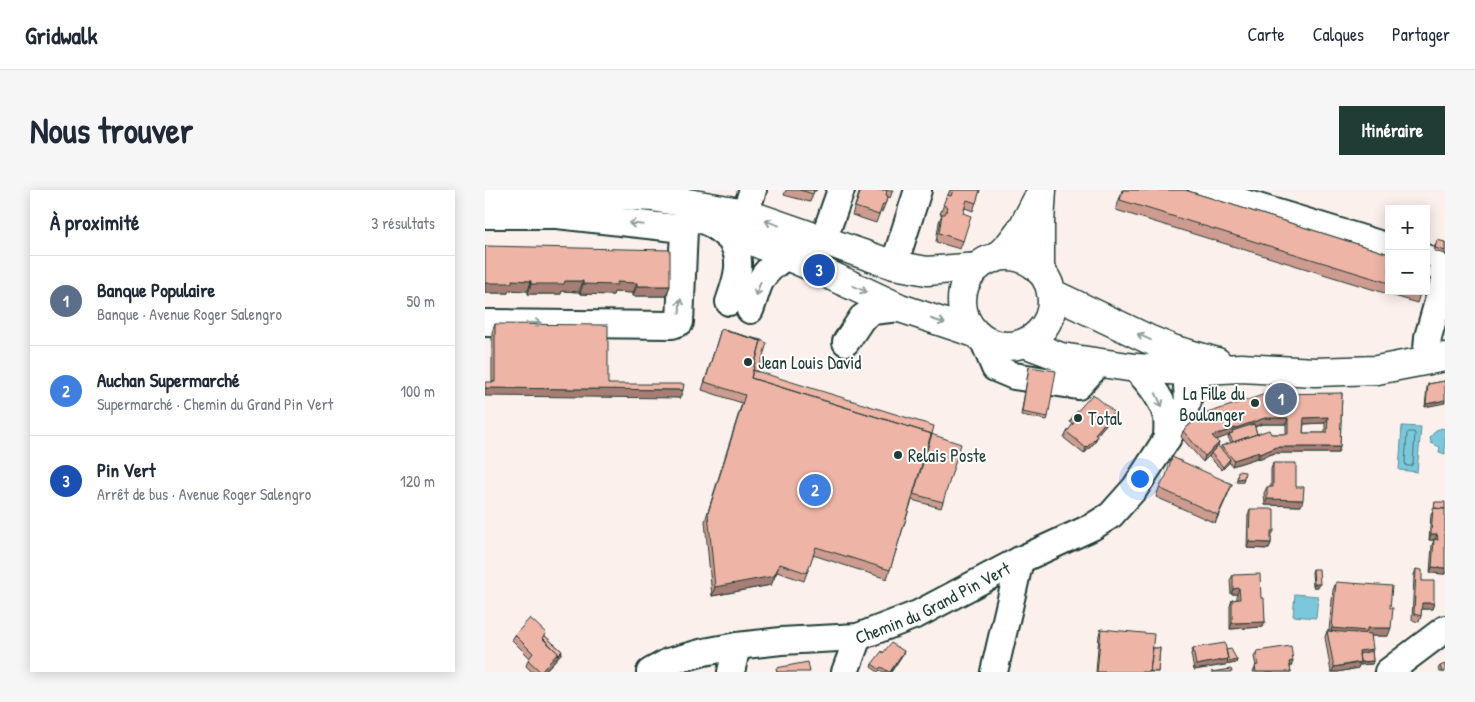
<!DOCTYPE html>
<html lang="fr">
<head>
<meta charset="utf-8">
<style>
  :root { --surface:#fff; --page:#f6f6f7; --text:#1f2937; --muted:#747a83; --line:#e0e1e3; --accent:#1f3d34 }
  body { margin:0; font-family:"Patrick Hand",sans-serif; background:var(--page); color:var(--text) }
  .controls { position:absolute; right:15px; top:15px; display:grid; overflow:hidden; border-radius:0px; box-shadow:0 2px 12px #0003 }
  .controls button { width:45px; height:45px; display:grid; place-items:center; padding:0; border:0; border-bottom:1px solid var(--line); background:var(--surface); color:var(--text); font:25px sans-serif }
  .you { position:absolute; left:654px; top:288px; width:18px; height:18px; margin:-12px; border:4px solid #fff; border-radius:50%; background:#1a73e8; box-shadow:0 0 0 8px #1a73e833 }
  .badge { display:grid; place-items:center; width:32px; height:32px; border-radius:50%; background:var(--accent); color:#fff; font-size:16px; font-weight:700 }
  .pin { position:absolute; translate:-50% -50%; border:2px solid #fff; box-shadow:0 1px 5px #0006 }
  .list { margin:0; padding:0; list-style:none }
  h2 { display:flex; justify-content:space-between; align-items:center; height:65px; margin:0; padding:0 20px; font-size:21px }
  h2 small { font-size:16px; font-weight:400; color:var(--muted) }
  .list li { display:grid; grid-template-columns:32px 1fr auto; gap:15px; align-items:center; box-sizing:border-box; height:90px; padding:0 20px; border-top:1px solid var(--line) }
  .list b { display:block; font-size:19px; white-space:nowrap }
  .list p { margin:0; font-size:16px; white-space:nowrap; color:var(--muted) }
  .list em { font-size:16px; font-style:normal; color:var(--muted) }
  .map { position:relative; flex:none; width:960px; height:482px; overflow:hidden; border-radius:0px }
  header { display:flex; align-items:center; gap:30px; box-sizing:border-box; height:70px; padding:0 25px; background:var(--surface); border-bottom:1px solid var(--line) }
  header strong { font-size:24px }
  nav { display:flex; gap:28px; margin-inline-start:auto; font-size:18px }
  .intro { display:flex; align-items:center; justify-content:space-between; box-sizing:border-box; height:120px; padding:0 30px }
  h1 { margin:0; font-size:35px }
  .button { padding:12px 22px; border-radius:0px; background:var(--accent); color:#fff; font-size:18px; font-weight:700 }
  main { display:flex; gap:30px; padding:0 30px }
  aside { flex:1; background:var(--surface); border-radius:0px; box-shadow:0 2px 12px #0003 }
  .map>svg:first-child { display:block }
  .water { fill:#7cc8db; stroke:#579098 }
  .lines { fill:none; stroke-linecap:round; stroke-linejoin:round }
  .shore { stroke:#447577; stroke-width:1 }
  .minor-casing { stroke:#1f3d34; stroke-width:30 }
  .major-casing { stroke:#1f3d34; stroke-width:31 }
  .minor { stroke:#fff; stroke-width:26 }
  .major { stroke:#fff; stroke-width:28 }
  .wall { fill:#cd9b8f; stroke:#1f3d34; fill-rule:evenodd }
  .shaded-wall { fill:#a77e74; stroke:#1f3d34 }
  .building { fill:#eeb4a6; stroke:#1f3d34; fill-rule:evenodd }
  .oneway { stroke:#8f9e9a }
  .poi-dot { fill:#1f3d34; stroke:#fff; stroke-width:2 }
  .labels { text-anchor:middle; dominant-baseline:central; stroke-width:4; stroke-linejoin:round; paint-order:stroke }
  .poi-label { font-size:18px; fill:#1f3d34; stroke:#fff; text-anchor:start }
  .street-label { font-size:18px; fill:#1f3d34; stroke:#fff }
</style>
</head>
<body>
<header>
<strong>Gridwalk</strong>
<nav><a>Carte</a><a>Calques</a><a>Partager</a></nav>
</header>
<div class="intro"><h1>Nous trouver</h1><a class="button">Itinéraire</a></div>
<main>
<aside>
<h2>À proximité<small>3 résultats</small></h2>
<ul class="list">
<li><span class="badge" style="background:#5c6f8a">1</span><div><b>Banque Populaire</b><p>Banque · Avenue Roger Salengro</p></div><em>50 m</em></li>
<li><span class="badge" style="background:#3f7fe0">2</span><div><b>Auchan Supermarché</b><p>Supermarché · Chemin du Grand Pin Vert</p></div><em>100 m</em></li>
<li><span class="badge" style="background:#1a4fb4">3</span><div><b>Pin Vert</b><p>Arrêt de bus · Avenue Roger Salengro</p></div><em>120 m</em></li>
</ul>
</aside>
<div class="map">
<svg width="960" height="482" viewBox="0 0 960 482">
  <rect width="100%" height="100%" fill="#fcf0ed"/>
  <filter id="ink" filterUnits="userSpaceOnUse"><feTurbulence type="fractalNoise" baseFrequency=".02" numOctaves="2"/><feDisplacementMap in="SourceGraphic" scale="10" xChannelSelector="R" yChannelSelector="G"/><feConvolveMatrix kernelMatrix="1 2 1 2 8 2 1 2 1" color-interpolation-filters="sRGB"/></filter>
  <g filter="url(#ink)">
    <path class="water" d="M917 236 936 237 932 282 914 280Z
      M958 238 960 240V264L954 262 955 257 946 253 945 248 951 240Z
      M810 404 833 406 831 428 808 426Z"/>
    <g class="lines">
      <path class="shore" d="M924 242H929L930 244 928 274 926 276H921L920 273 922 244Z"/>
      <defs>
        <g id="minor">
          <path d="M717 0 904 57"/>
          <path d="M260 23 268 0"/>
          <path d="M0 25H72L199 39"/>
          <path d="M227 34C233 39 240 44 245 49 260 69 251 92 244 112"/>
          <path d="M941 68 954 77 960 87 943 147 941 171"/>
          <path d="M409 75 433 0"/>
          <path d="M265 120C269 111 271 99 276 90 288 69 316 59 338 51L356 0"/>
          <path d="M0 133 187 135 195 132 199 39 206 24"/>
          <path d="M498 149 510 178 529 186 593 196 614 173"/>
          <path d="M361 152 377 128 387 121 415 118"/>
          <path d="M650 178C663 191 678 209 682 228 683 235 682 242 682 249"/>
          <path id="s1" d="M165 482 183 472 219 462 252 456 296 451 373 447 433 424 535 370 607 337 626 325 650 298 694 230 703 211 701 181 691 162"/>
          <path d="M246 482 252 456"/>
          <path d="M360 482 373 447"/>
          <path d="M509 482 535 370"/>
          <path d="M903 482 960 439"/>
        </g>
        <path id="major" d="M0 6 112 4 168 7 260 23 409 75 442 81 493 77
          M208 25 334 80 415 118 490 143
          M477 111a45 45 0 1 1 90 0a45 45 0 1 1-90 0Z
          M511 68 525 54 538 37 553 8
          M555 81V33L557 0
          M566 103 663 149 690 160 732 172
          M539 153 576 167 650 178 701 181 756 178 830 182 892 180 960 167"/>
      </defs>
      <use href="#minor" class="minor-casing"/>
      <use href="#major" class="major-casing"/>
      <use href="#minor" class="minor"/>
      <use href="#major" class="major"/>
    </g>
    <path class="wall" d="M301 0H332L331 1H329L325 12 299 5Z
      M375 0H408L405 8 403 7 397 22H395L391 33 367 25Z
      M465 0H495L488 21 480 18 478 23V51L475 59 451 52 454 32 457 24H455Z
      M637 0H700L904 64V101H936L932 113 631 20Z
      M960 52V64L949 61 951 53Z
      M0 56 185 96 181 106H148V103L129 102 128 105 95 104 94 102 77 101 76 104H43V101L24 100 23 103H0Z
      M10 134 123 194 195 208 7 192V142Z
      M236 139 273 182 446 244 458 312 456 318 427 310 402 389 328 365 319 391 292 382 286 395 227 406 220 331 257 213 217 200Z
      M544 177 563 227 562 230 536 225Z
      M960 191 940 217 942 197 943 194Z
      M857 203 855 257 853 263H790L773 269 772 268 747 276 744 272 737 280 724 267 725 265 718 272 696 247 698 241 708 231 710 227ZM840 233V243H818L819 234ZM777 234H801V244H772L770 237ZM744 245 743 247 746 253 736 256V259L733 256 734 253 731 250Z
      M588 226 626 228 611 246 612 247 610 252 599 264 579 248 582 242 588 234 585 232Z
      M788 273 811 297 816 316 780 315 779 303 782 297H786V279Z
      M747 294 730 333 671 307 674 298Z
      M950 312 960 384 945 383 947 355 949 350H944L946 324 949 318Z
      M765 319 789 341 786 347V353L784 359 762 358 763 325Z
      M828 379 833 397H828L827 382Z
      M931 379 949 413 947 419H936V426L934 432 927 430 929 385Z
      M748 385 776 408 780 432 778 437 745 439V416L747 410 752 409V404H746L745 390Z
      M851 392 903 446H886L888 471 887 474 874 475 873 478 853 482H846L840 447 842 441H844L848 400Z
      M616 439 668 458H675L673 482H611L614 445Z
      M61 443 60 446 77 461 76 464 59 482H47L41 476 43 470 45 468 27 450 30 445Z
      M708 458 741 460 752 470 751 473 709 480 706 464Z
      M772 461 806 477H805L806 482H768L771 476 769 467Z
      M398 463 418 464 406 482H398L395 480 393 482 386 477 387 474Z
      M955 476 960 482H955L953 479Z"/>
    <path class="shaded-wall" d="M27 90 46 91 43 101 24 100 23 103H0V93Z
      M80 91H98L94 102 77 101 76 104H43L46 94Z
      M132 92 152 93 148 103 129 102 128 105 95 104 98 94Z
      M152 96H185L181 106H148Z
      M0 198 198 200 195 208 0 206Z
      M960 210V213L940 217 941 214Z
      M629 222 626 228 608 250 610 244Z
      M843 227 840 233 817 234 819 228Z
      M780 228H803L801 234H777L725 252 727 246Z
      M612 247 610 252 599 264 601 258Z
      M734 253 732 259 726 263 725 265 718 272 720 266Z
      M792 257H855L853 263H790L773 269 775 264Z
      M774 262 772 268 747 276 749 270Z
      M745 269 744 273 737 280 738 277Z
      M759 288 758 292H751L752 289Z
      M747 294 744 302 730 333 733 325Z
      M782 309 818 310 816 316 780 315Z
      M946 344H952L950 350H944Z
      M764 352 786 353 784 359 762 358Z
      M295 374 286 395 227 406 230 397Z
      M947 377 960 378V384L945 383Z
      M829 394H835L833 397H828Z
      M754 398 752 404H746L748 399Z
      M937 413H949L947 419H935Z
      M780 432 778 437 745 439 747 433Z
      M847 438H906L903 446H880L844 447Z
      M888 459 886 464 873 467 874 461Z
      M77 461 76 464 59 482H56L73 463Z
      M419 461 418 464 406 482H405Z
      M743 469 752 470 751 473 709 480 711 475Z
      M808 471 806 477 802 478 804 472Z
      M888 471 887 474 874 475 873 478 853 482H847L849 477Z"/>
    <path class="building" d="M315 0H329L328 4Z
      M376 0H402L401 5 403 6 400 14H398L394 25 370 17Z
      M468 0H495L491 13 482 10 478 23 486 26 478 51 454 43 457 24H460L463 17 458 15 462 5 466 6Z
      M638 0H700L904 64V93L635 10Z
      M952 50 960 52V61L950 58Z
      M0 56 185 60V96H152V93L132 92V95L98 94V91H80L79 94H46V91L27 90V93H0Z
      M941 75 944 76 941 85Z
      M10 134 123 135V194H199L198 200 0 198V192H10Z
      M236 139 276 151 266 188 447 244 405 380 331 357 322 383 295 374 289 386 230 397 223 323 260 205 220 192Z
      M241 141 276 150 282 153 273 182 268 180 276 151Z
      M544 177 571 181 563 227 537 222Z
      M268 180 449 236 447 244 266 188Z
      M960 191V210L941 214 943 194Z
      M857 203 855 257H792L775 264 774 262 749 270 736 256 784 240 786 244H803V228H780L727 246 734 253 720 266 698 241 711 229 710 227 781 204ZM843 227 842 243H818L819 228Z
      M608 204 629 222 610 244 612 247 601 258 582 242 591 230 588 226Z
      M769 234 772 244 748 252 744 244 748 243 747 241Z
      M446 244 476 254 458 312 428 304Z
      M733 256 745 269 738 277 726 263Z
      M687 267 747 294 733 325 674 298 681 286Z
      M788 273H811V297H819L818 310 782 309V297H788Z
      M753 281 760 282 759 288 752 289Z
      M950 312H960V319L949 318Z
      M948 318 960 319V378L947 377 949 349 953 350 952 344H946Z
      M765 319H789V341H786V353L764 352Z
      M828 379H834L835 394H829Z
      M931 379 937 380V391H949V413H937L936 426 929 424Z
      M775 384 776 408H779L780 432 747 433V410L755 409 754 398 748 399V385Z
      M851 392 907 396 905 418H908L906 438H882V441L847 438Z
      M45 428 61 443 57 448 73 463 56 482 43 470 48 463 30 445Z
      M616 439 669 444 665 482H612Z
      M842 441 886 444 888 459 874 461 875 472 849 477Z
      M60 446 77 461 72 466 73 463 58 448Z
      M406 453 419 461 405 482H404L396 477 394 479 387 474 397 461 398 463Z
      M740 453 743 469 711 475 708 458Z
      M806 456 808 471 804 472 806 482H771L770 476 773 475 772 461Z
      M668 458H675L673 482 665 481Z
      M746 459 752 470 742 472 743 469 741 460Z
      M887 461 888 471 875 472 874 464Z
      M323 472 325 482H292L291 478Z
      M960 474V482H957L955 476Z
      M746 479 747 482H726Z"/>
    <defs><path id="oneway-shaft" d="M-6 0H5M1.5-3L5.5 0L1.5 3" fill="none" stroke-width="1.6" stroke-linecap="round" stroke-linejoin="round" transform="scale(1.25)"/></defs>
    <g class="oneway">
      <use href="#oneway-shaft" transform="translate(287 33) rotate(-160)"/>
      <use href="#oneway-shaft" transform="translate(151 34) rotate(-174)"/>
      <use href="#oneway-shaft" transform="translate(273 99) rotate(110)"/>
      <use href="#oneway-shaft" transform="translate(375 99) rotate(25)"/>
      <use href="#oneway-shaft" transform="translate(195 116) rotate(-87)"/>
      <use href="#oneway-shaft" transform="translate(453 131) rotate(18)"/>
      <use href="#oneway-shaft" transform="translate(49 133) rotate(1)"/>
      <use href="#oneway-shaft" transform="translate(659 147) rotate(-155)"/>
      <use href="#oneway-shaft" transform="translate(674 210) rotate(65)"/>
    </g>
  </g>
  <g class="poi-dot">
    <circle cx="263" cy="172" r="5"/>
    <circle cx="770" cy="213" r="5"/>
    <circle cx="593" cy="228" r="5"/>
    <circle cx="413" cy="265" r="5"/>
  </g>
  <g class="labels">
    <g class="poi-label">
      <text x="273" y="172">Jean Louis David</text>
      <text x="760" y="203" text-anchor="end">La Fille du<tspan x="760" dy="21">Boulanger</tspan></text>
      <text x="603" y="228">Total</text>
      <text x="423" y="265">Relais Poste</text>
    </g>
    <g class="street-label">
      <text stroke="none"><textPath href="#s1" startOffset="295">Chemin du Grand Pin Vert</textPath></text>
    </g>
  </g>
</svg>
<div class="controls">
<button>+</button>
<button>−</button>
</div>
<div class="you"></div>
<div class="pin badge" style="left:796px;top:209px;background:#5c6f8a">1</div>
<div class="pin badge" style="left:330px;top:300px;background:#3f7fe0">2</div>
<div class="pin badge" style="left:334px;top:80px;background:#1a4fb4">3</div>
</div>
</main>
</body>
</html>
